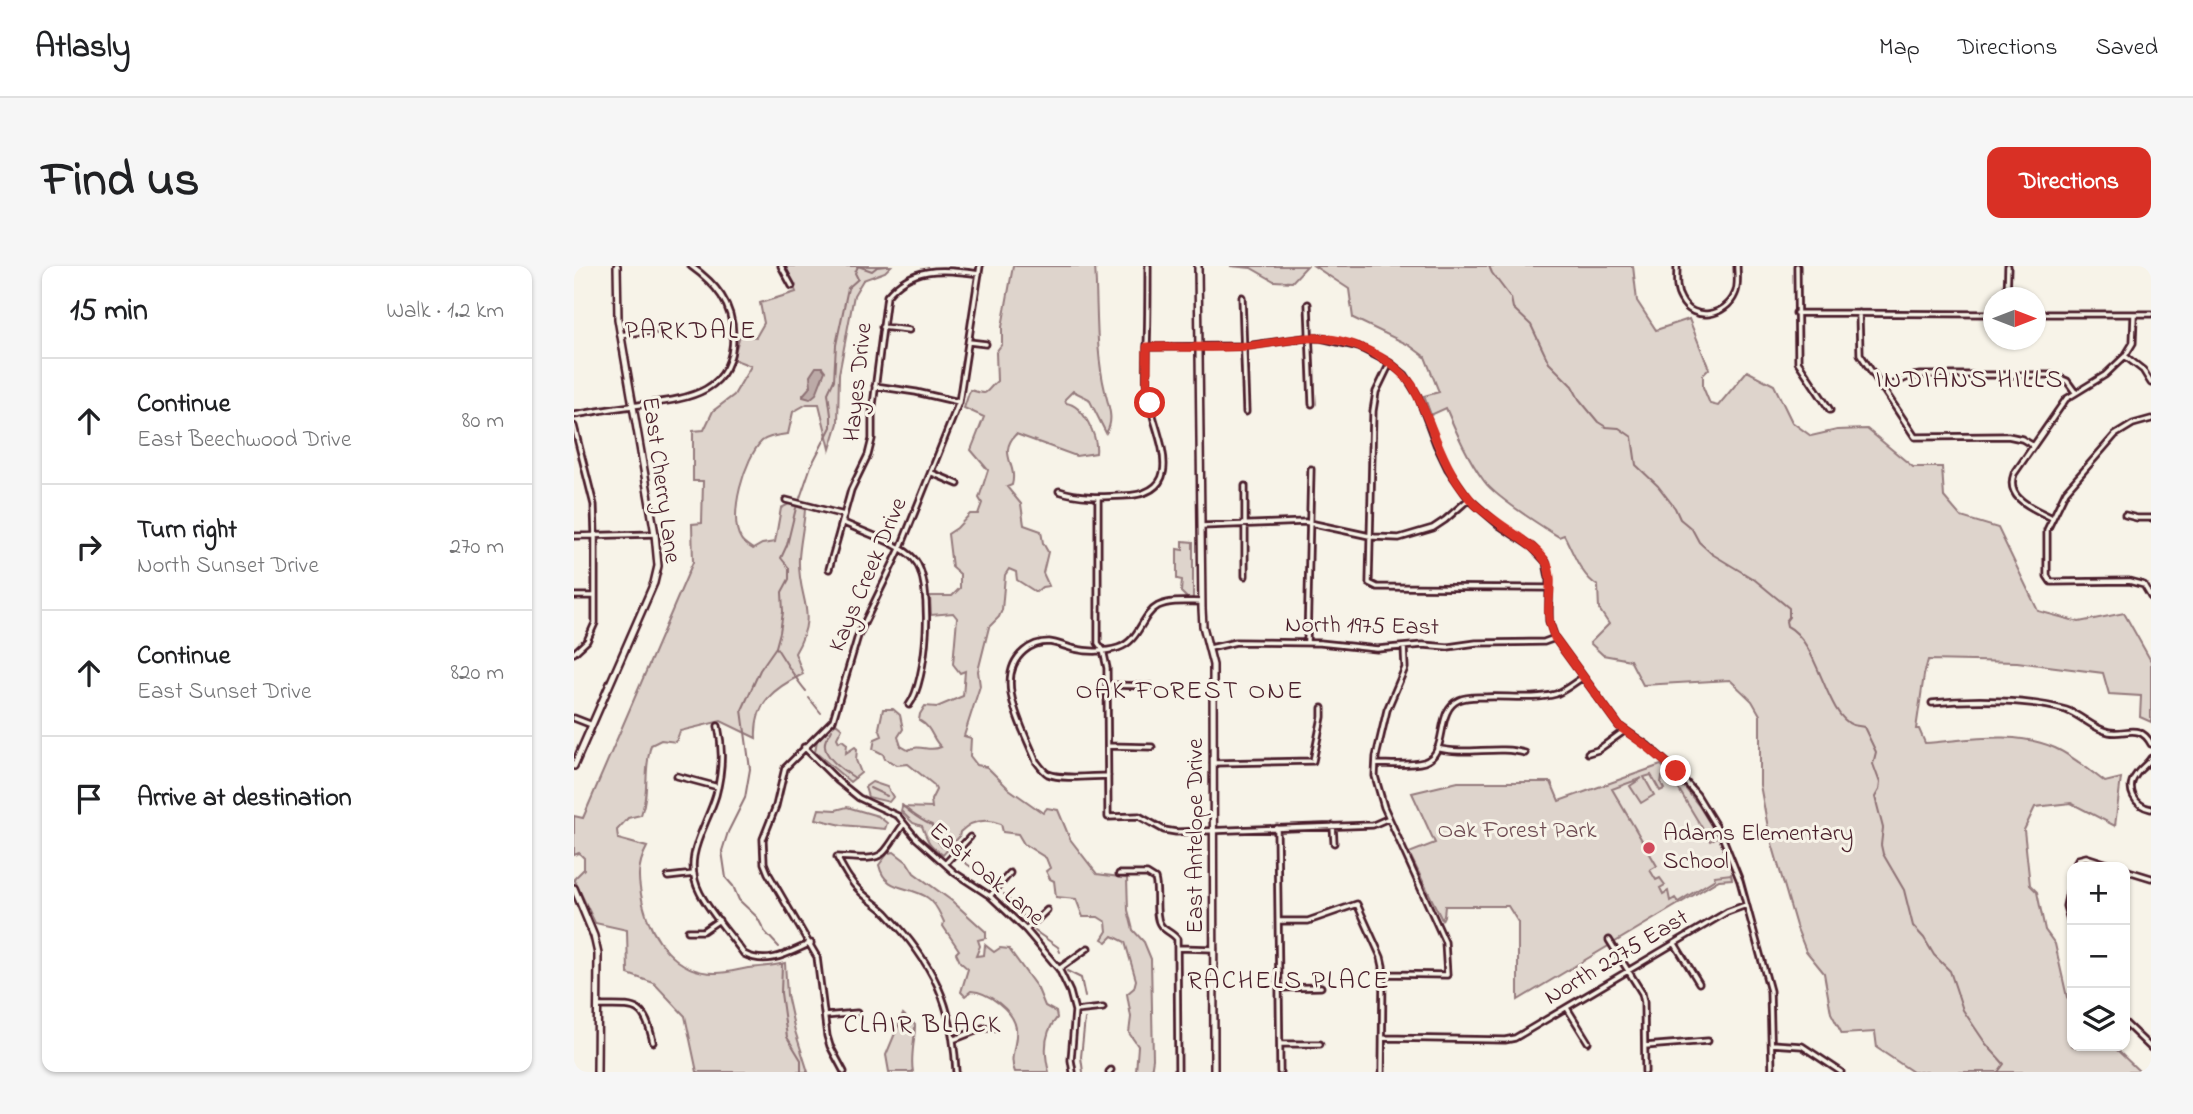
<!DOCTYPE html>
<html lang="en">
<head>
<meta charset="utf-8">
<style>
  :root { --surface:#fff; --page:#f6f6f6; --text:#202124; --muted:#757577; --line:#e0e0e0; --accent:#d93025 }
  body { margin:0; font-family:"Indie Flower",sans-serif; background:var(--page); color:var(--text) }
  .controls { position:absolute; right:21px; bottom:21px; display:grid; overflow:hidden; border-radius:14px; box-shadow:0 2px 5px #0004 }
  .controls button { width:63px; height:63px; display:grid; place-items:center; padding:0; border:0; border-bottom:2px solid var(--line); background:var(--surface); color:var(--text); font:35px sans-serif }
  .compass { position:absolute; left:1409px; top:21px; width:63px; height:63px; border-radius:50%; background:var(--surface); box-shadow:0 2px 5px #0004; rotate:90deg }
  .stop { position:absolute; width:21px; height:21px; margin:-16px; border:5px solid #d93025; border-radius:50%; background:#fff }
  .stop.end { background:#d93025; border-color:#fff; box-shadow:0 2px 7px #0008 }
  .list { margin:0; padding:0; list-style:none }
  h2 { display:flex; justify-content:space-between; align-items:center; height:91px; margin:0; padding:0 28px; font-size:30px }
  h2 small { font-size:23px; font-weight:400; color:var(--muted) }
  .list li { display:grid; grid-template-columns:46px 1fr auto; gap:21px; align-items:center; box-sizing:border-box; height:126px; padding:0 28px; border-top:2px solid var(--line) }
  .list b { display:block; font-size:26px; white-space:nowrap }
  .list p { margin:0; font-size:23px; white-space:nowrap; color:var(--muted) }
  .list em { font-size:23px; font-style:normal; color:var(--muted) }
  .icon { flex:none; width:38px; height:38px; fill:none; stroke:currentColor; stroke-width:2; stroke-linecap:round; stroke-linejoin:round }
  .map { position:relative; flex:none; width:1577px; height:806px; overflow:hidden; border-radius:14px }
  header { display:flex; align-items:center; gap:42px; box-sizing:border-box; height:98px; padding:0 35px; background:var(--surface); border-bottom:2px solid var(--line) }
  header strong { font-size:33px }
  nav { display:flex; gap:38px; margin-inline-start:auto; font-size:24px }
  .intro { display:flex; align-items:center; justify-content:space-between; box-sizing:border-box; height:168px; padding:0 42px }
  h1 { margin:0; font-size:49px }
  .button { padding:18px 32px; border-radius:14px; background:var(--accent); color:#fff; font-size:24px; font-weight:700 }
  main { display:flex; gap:42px; padding:0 42px }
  aside { flex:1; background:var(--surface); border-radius:14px; box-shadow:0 2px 5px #0004 }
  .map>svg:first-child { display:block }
  .built { fill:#eae3da }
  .green { fill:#ded4cc; stroke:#947a7c; stroke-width:2 }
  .water { fill:#bcaaa7; stroke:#8e7275; stroke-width:2 }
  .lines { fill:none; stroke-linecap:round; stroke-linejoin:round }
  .stream { stroke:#8e7275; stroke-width:2 }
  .street-casing { stroke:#4a1f2b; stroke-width:9 }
  .secondary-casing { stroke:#4a1f2b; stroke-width:10 }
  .street { stroke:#f7f3e8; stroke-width:3.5 }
  .secondary { stroke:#f7f3e8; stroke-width:5 }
  .route { stroke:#d93025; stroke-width:9 }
  .poi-dot { fill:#d1495b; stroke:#f7f3e8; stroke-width:2.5 }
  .labels { text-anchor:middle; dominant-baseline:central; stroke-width:6; stroke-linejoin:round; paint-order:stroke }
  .street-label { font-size:24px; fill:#4a1f2b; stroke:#f7f3e8 }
  .park-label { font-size:24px; fill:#6f4c53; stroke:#f7f3e8 }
  .poi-label { font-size:24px; fill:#4a1f2b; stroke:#f7f3e8; text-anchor:start }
  .neighbourhood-label { font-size:26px; letter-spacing:2px; fill:#4a1f2b; stroke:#f7f3e8 }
</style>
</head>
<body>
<header>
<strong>Atlasly</strong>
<nav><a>Map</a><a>Directions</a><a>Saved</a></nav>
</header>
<div class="intro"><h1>Find us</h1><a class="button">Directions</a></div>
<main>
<aside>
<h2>15 min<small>Walk · 1.2 km</small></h2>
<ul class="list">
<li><svg class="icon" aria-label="ahead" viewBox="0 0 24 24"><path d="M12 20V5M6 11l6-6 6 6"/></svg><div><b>Continue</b><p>East Beechwood Drive</p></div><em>80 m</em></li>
<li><svg class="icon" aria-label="right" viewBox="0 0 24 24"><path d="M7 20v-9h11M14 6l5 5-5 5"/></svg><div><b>Turn right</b><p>North Sunset Drive</p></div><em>270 m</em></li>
<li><svg class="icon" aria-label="ahead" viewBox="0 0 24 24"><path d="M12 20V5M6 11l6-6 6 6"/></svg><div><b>Continue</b><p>East Sunset Drive</p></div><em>820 m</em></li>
<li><svg class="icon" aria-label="arrive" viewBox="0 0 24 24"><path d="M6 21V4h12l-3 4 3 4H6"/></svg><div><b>Arrive at destination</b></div></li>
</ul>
</aside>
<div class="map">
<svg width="1577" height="806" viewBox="0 0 1577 806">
  <rect width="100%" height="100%" fill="#f7f3e8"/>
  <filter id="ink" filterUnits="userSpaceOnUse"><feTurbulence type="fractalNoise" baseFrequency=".0143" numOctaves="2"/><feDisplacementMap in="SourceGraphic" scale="14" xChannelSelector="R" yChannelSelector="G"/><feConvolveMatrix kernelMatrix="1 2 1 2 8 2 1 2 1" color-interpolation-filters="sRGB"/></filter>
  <g filter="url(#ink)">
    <path class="built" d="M1089 498 1125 540 1142 569 1159 606 1040 676 985 535Z"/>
    <path class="green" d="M212 0H317L311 6 289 14 280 29 265 108 264 157 256 183 245 138H233L219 146 214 168C206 169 194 170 188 175 171 191 153 252 167 273 169 277 176 281 179 283L188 278 201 276 207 242 215 238 231 243C230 260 226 276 225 292 223 334 246 345 221 387L229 408C200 422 180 437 182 472L147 455 106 465 102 476 87 474 77 479C69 506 76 524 67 549L54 552 43 564 44 573 73 581C62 601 64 616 69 638 77 672 102 708 142 707 152 707 163 704 174 702 187 701 199 700 211 697L213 729 221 765 234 806H123L111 750 80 717 54 708 53 664 21 657 0 613 10 603V592L5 587 0 589V550L9 552 119 296 118 258 128 257 129 215H119V165L130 164 139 145 160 129 177 100 159 93 166 69 182 71 190 57 186 37 222 26Z
      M439 0H521C524 42 521 84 531 125 534 139 541 154 532 167L515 133 499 125 491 133 492 137C509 139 524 170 522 187L502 190 442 168C423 188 444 198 438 219L433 221 447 238 450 259 467 265 469 277 474 286 469 307 475 320 468 321 462 326 443 314 442 306 435 303 431 309 428 344 425 351 415 361 404 405 406 420 390 470 397 472 396 490 403 499 413 501 435 523 469 547 473 542 484 544 496 573 523 608 553 612 554 644 559 664 570 676 577 693 579 793 577 806H562L564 780 555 767 557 751 553 728 560 722 562 714 551 676 539 670 533 676 528 673 533 665 532 656 524 651H509L502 633 482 631 480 615 476 613 472 605 476 602 472 592 450 578 444 568 429 566 427 558C412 552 398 554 386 566L385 571 369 589C354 578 354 576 348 560L339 557 327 545 328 541 358 542 357 534 362 524 360 519 334 498 323 499 311 493 309 488 299 483 301 473 308 470 305 462 309 443H319L326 449 329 463 324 471 327 480 334 484C347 477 354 487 367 481 357 472 359 462 345 454L346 448 351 440 363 441 389 430 391 405 386 407 379 398 383 352 379 347 357 349 356 330H378L386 322V308L378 301 374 268 383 262 396 248H404L408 237 405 232 414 204 397 184 410 151 390 142 396 124C417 130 409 127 423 115L422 86 428 78V61Z
      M656 0H733L718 16 700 15 677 2Z
      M740 0H1059L1063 35 1082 64 1115 53 1135 103 1129 109V121L1136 138 1144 140 1173 105 1200 119 1218 156 1237 170 1263 164 1293 163 1339 201H1368L1370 231 1387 251 1424 262 1464 345 1505 356 1550 347 1577 395V456L1566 451 1567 430 1535 428 1529 407 1443 396 1354 394 1350 409 1342 463H1345L1351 477C1394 474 1441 464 1481 482 1499 490 1515 504 1531 516L1547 512 1541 560 1497 537 1461 541 1450 564 1456 619 1463 626 1471 664 1481 678 1493 731 1498 739V780H1539L1566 806H1339L1303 782 1301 766 1268 768 1257 747 1250 707 1232 685 1222 660 1195 567 1186 519V449L1178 435 1156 414 1069 419 1056 394 1029 389 1016 377 1035 358 1025 343 1024 320C1007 310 999 286 990 269L985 271C966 259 922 232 910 215 894 193 883 168 872 142L857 149 850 130 865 126 851 91 835 79 779 52 775 23Z
      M609 275 619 276V332L615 334 607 326 608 314 603 313V283L609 284Z
      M262 457 268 462 263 472 265 476 268 474 273 478 272 487 281 481 283 483 282 494 287 507 276 516 241 486 243 474Z
      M1087 499 1094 506 1088 511 1087 517 1090 523 1086 525 1077 509 1070 511 1080 529 1067 537 1056 520 1068 512 1038 523 1083 600 1076 604 1082 614 1086 612 1091 619 1086 622 1089 628 1094 625 1096 635 1101 632 1104 636 1141 613 1140 610 1157 608 1158 613 1145 614 944 734V656L934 640H871L870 650 868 654 835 587 861 577 838 527 884 516H977L985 535Z
      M1100 512 1109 522 1103 512 1125 540 1140 564 1143 571 1136 575 1104 522H1099L1098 516Z
      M298 516 313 521 319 531 315 536 294 531 291 521Z
      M273 541 304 550 313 557 311 563 268 559 242 553 245 543 262 544Z
      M320 586 333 596 340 607 378 635 412 666V672L404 674 406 680 402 690 410 689 411 679 420 686 426 682 435 683 464 723 471 740 482 746 483 752C469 767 470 787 475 806H441C434 791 444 778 442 762 439 744 414 726 397 725L391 730 387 726 394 703 386 696 382 687 385 684 369 660 370 656C366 648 362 637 354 632 335 619 311 626 305 599L314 587Z
      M329 748 341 759C341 775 336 791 339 806H315L312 789Z"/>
    <path class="water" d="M242 101H248L251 105 242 128 236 133 229 131V129L237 120 236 110Z"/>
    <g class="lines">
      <path class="stream" d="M915 0 918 7 937 32 939 42 957 59 975 97 998 120 1005 133 1024 156 1032 161 1045 162 1058 171 1062 199 1084 220 1101 242 1106 253 1118 263 1125 276 1138 288 1181 314 1215 342V351L1212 355 1213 360C1245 376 1251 449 1279 459 1283 460 1286 460 1290 461L1302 486 1299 498 1306 517 1305 524 1301 531 1309 562 1307 579 1309 588 1330 624 1339 660 1350 672 1360 689 1376 705 1389 744 1412 778 1430 798 1424 806
        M226 232 237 200 257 161V149L254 127 260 114 262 79 274 22 284 13 281 7 284 0 298 5 303 1 312 0
        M202 381C212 397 221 412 232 425
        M235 432 247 447
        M258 464C257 468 253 470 252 473 245 489 270 505 281 512
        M296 522 313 530
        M328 539C334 545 349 556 358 559L359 568 368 581
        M384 592 412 611
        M430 628 449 650
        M461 665 484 681 486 686
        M205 681 191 666 183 651 165 634 159 620 152 612 148 585 154 566 171 532 176 503 168 444 186 404 202 381 206 366 209 346 208 326 215 313V302L207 292 213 279 222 242
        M208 698 207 727 213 771 227 794V806
        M493 705 507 712 511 731
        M509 806 507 791 511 753"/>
      <defs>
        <path id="street" d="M207 0 218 20
          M1103 0C1103 12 1101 23 1107 33 1119 57 1152 50 1161 28 1165 20 1163 9 1163 0
          M1223 0 1224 96 1256 144
          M668 31 672 146
          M1433 32 1434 0
          M734 38 738 138
          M1222 47 1420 48
          M1285 47 1286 88 1341 171 1434 170 1448 173 1458 179
          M1462 48H1577
          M308 61 335 64
          M46 69 90 63
          M395 76 412 78
          M573 81 672 80 731 72H747L785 81 816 97 831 109 844 130 862 178 874 203 895 233 925 259 958 281 972 296 975 312V355L981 372 1045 460 1074 480 1102 505 1123 529 1148 570 1166 615 1196 725 1198 806
          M1551 90 1569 104 1577 117
          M816 97 802 126 799 145 795 317 803 321 975 322
          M301 120 342 126 385 136
          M1308 123 1334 111 1346 109H1479L1493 115 1501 126
          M0 149C19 146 39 142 58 140 105 133 159 133 159 70 159 38 142 18 117 0
          M1577 153 1559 158 1541 169 1492 225 1473 264V310L1477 316 1555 315 1570 319 1577 331
          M0 160 20 239 21 270V357L13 375 0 387
          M358 207 384 218
          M671 220V310
          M485 225C505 232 528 231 549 230 621 228 577 163 573 124 572 110 573 95 573 81 574 54 574 27 574 0
          M524 231V377L529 384 533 402 534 551 565 550 590 564 602 566 799 559 815 552
          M212 234 270 249
          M1551 249 1563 252H1577
          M1478 252C1459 242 1431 233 1440 208L1492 133 1531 109 1551 90 1559 77 1560 49
          M268 256C288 266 326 277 340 293 361 316 353 416 335 439
          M628 260 731 256 800 271 825 272 859 262 871 254 895 233
          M0 270 81 268
          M255 303 277 224 294 189 298 173V147L313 30C338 0 366 3 405 8
          M0 330H21
          M733 377 737 203
          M636 382 662 376 746 377 803 383 849 379 874 381 902 377 970 376 981 372
          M533 419 576 420
          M1358 437C1395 433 1456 433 1492 444 1507 449 1519 463 1535 466 1552 469 1566 457 1577 478
          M0 452 18 459
          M144 460C149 482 148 507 142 529 132 563 107 591 126 627 137 648 156 668 170 688 194 700 214 687 237 677
          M534 480 578 481
          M230 481 264 515 285 532 324 550 342 572 381 607 416 630 452 664 485 703 496 726 501 745 497 794 499 806
          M863 482C892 490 923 479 951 487
          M1014 487 1024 484 1050 465
          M1577 492C1573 499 1566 502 1562 509 1551 523 1561 540 1577 543
          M639 497 739 495 748 451V442
          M802 498C816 498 836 500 850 496 876 487 860 445 885 434 893 430 903 431 912 431 933 430 961 434 982 428 992 424 1000 417 1009 411
          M103 510 144 521
          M534 510C518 510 488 514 474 508 469 505 465 499 462 495 450 464 418 412 450 385 457 379 466 376 475 376 484 377 492 381 501 383 514 386 531 386 544 382 566 375 567 349 584 340 597 334 613 336 627 336
          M330 558C323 566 316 581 309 587 299 596 275 591 263 591 270 604 276 616 287 626 295 634 304 639 312 647 359 697 379 737 382 806
          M759 560 760 577
          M703 562 706 806
          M371 598 396 571
          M1501 601 1504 593 1512 591 1543 601
          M1551 604 1577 612
          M545 608H573L581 613C585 625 580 649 586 658 590 665 598 666 603 673L604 806
          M94 611 120 608
          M1498 612 1492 640 1498 661
          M416 630 436 607
          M704 655H734L783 638 807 691 809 700 808 806
          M452 664 473 644
          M114 665H129L145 654
          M1035 674 1068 727 1070 736 1071 806
          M1101 678 1125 717
          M604 682 640 683
          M485 703 514 682
          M809 708 873 709 871 676 810 541 801 510 802 491 813 444 831 402 830 381
          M706 722 747 721
          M25 740C62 740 70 736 79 776
          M993 742 1014 776
          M501 745 529 742
          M251 750 283 747
          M1551 757 1577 782
          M809 772 931 774 941 772 1153 646 1172 639
          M381 773 409 762H419
          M706 778H746
          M1198 778 1228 780 1267 806
          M1071 780 1134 775
          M270 806 256 780 253 770 243 691 194 607 190 597 189 573 202 540 211 502 259 454 284 370 326 283 385 136 406 0
          M535 806 537 804"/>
        <path id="secondary" d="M624 0 628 343 629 360 639 399 640 806
          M0 500 80 317 84 300 81 268 44 53 43 0
          M0 622 20 670 24 688 23 806"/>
      </defs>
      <use href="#street" class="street-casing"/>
      <use href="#secondary" class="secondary-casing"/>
      <use href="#street" class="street"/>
      <use href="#secondary" class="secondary"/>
    </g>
  </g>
  <g class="lines" filter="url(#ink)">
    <path class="route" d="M576 137 573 125V81C607 81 642 82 676 80 695 78 714 73 734 72 771 70 816 89 838 119 859 157 866 199 896 233 914 255 964 278 973 298 980 314 973 334 975 351 975 358 978 365 981 372L1045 460 1074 481 1102 505"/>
  </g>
  <circle class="poi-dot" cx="1075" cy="582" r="7"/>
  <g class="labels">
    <g class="street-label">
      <text transform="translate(285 116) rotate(-84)">Hayes Drive</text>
      <text transform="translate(86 214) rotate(82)">East Cherry Lane</text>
      <text transform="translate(295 309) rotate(-67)">Kays Creek Drive</text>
      <text transform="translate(788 361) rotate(1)">North 1975 East</text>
      <text transform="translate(622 570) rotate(-90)">East Antelope Drive</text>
      <text transform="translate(412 609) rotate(41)">East Oak Lane</text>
      <text transform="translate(1043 692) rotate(-31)">North 2275 East</text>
    </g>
    <g class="park-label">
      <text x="943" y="565">Oak Forest Park</text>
    </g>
    <g class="poi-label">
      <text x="1089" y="568">Adams Elementary<tspan x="1089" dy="28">School</tspan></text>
    </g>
    <g class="neighbourhood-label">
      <text x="117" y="66">PARKDALE</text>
      <text x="1396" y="115">INDIANS HILLS</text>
      <text x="616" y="426">OAK FOREST ONE</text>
      <text x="715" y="716">RACHELS PLACE</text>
      <text x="349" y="760">CLAIR BLACK</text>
    </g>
  </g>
</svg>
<div class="controls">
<button>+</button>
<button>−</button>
<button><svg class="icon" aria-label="layers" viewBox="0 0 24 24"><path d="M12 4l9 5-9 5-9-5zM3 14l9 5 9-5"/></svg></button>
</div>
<svg class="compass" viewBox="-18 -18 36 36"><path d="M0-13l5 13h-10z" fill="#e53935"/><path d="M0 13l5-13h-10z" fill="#757577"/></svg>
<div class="stop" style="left:576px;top:137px"></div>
<div class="stop end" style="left:1102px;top:505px"></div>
</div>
</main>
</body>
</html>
